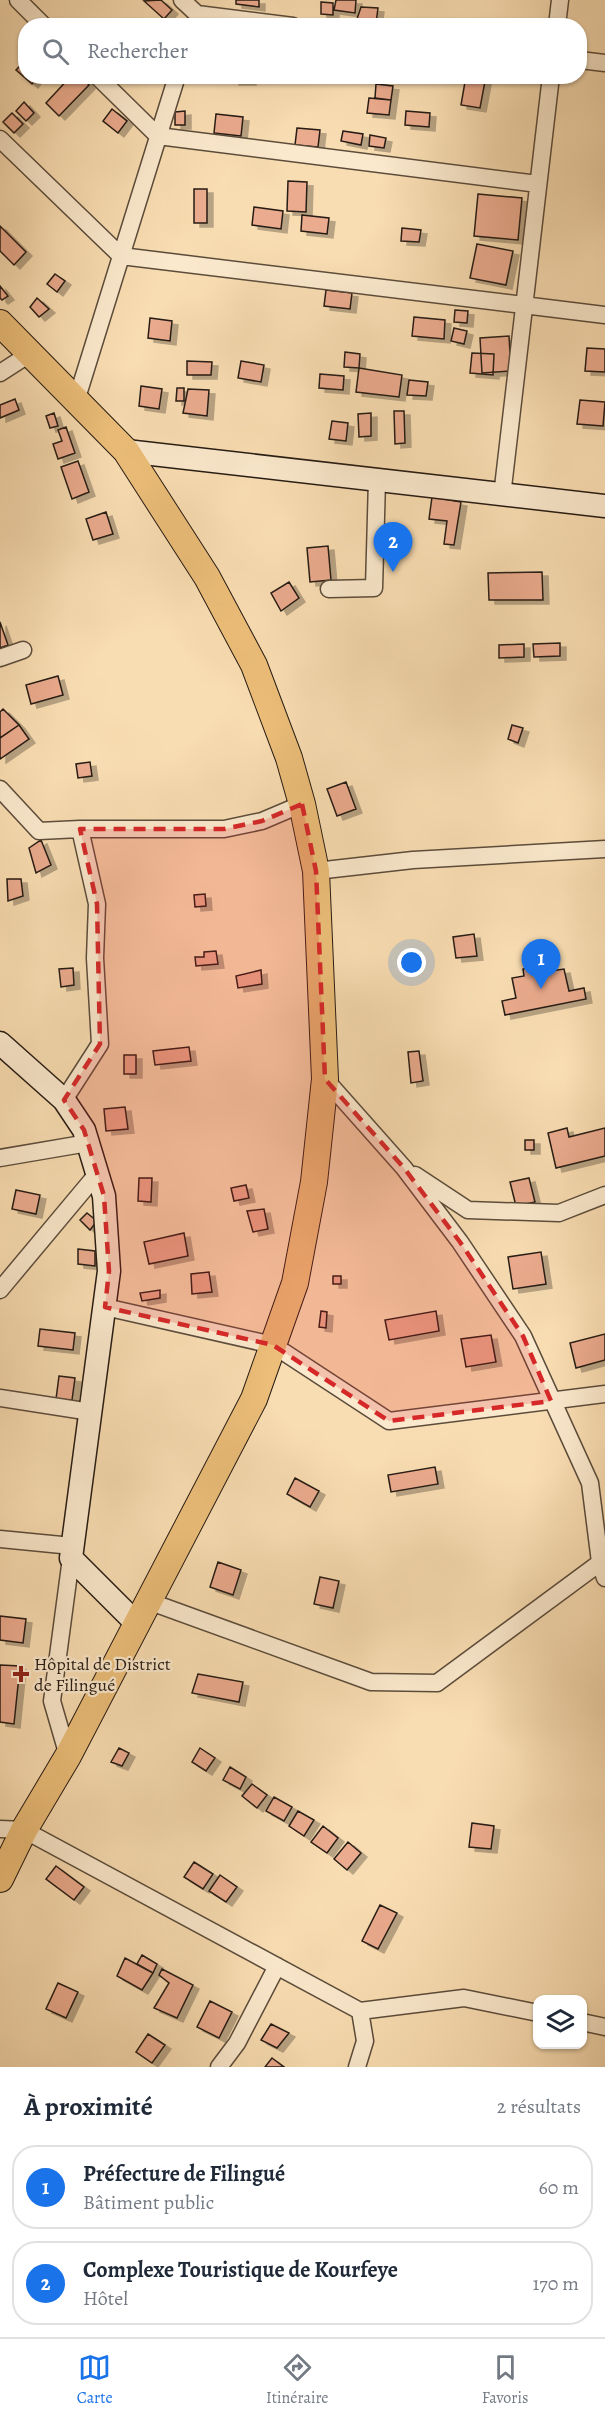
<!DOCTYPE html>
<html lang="fr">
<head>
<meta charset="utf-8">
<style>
  :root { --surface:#fff; --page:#f6f6f7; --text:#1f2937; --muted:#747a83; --line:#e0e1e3; --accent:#1a73e8 }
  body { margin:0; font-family:Alegreya,serif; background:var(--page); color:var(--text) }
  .controls { position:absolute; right:18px; bottom:18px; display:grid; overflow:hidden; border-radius:12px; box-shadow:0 2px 4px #0004 }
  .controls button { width:54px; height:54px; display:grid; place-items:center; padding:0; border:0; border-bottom:2px solid var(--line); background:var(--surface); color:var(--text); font:30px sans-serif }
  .you { position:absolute; left:412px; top:963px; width:21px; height:21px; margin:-15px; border:4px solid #fff; border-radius:50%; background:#1a73e8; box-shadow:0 0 0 9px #1a73e833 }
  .badge { display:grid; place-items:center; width:39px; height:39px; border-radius:50%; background:var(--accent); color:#fff; font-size:20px; font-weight:700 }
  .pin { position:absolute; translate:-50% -50px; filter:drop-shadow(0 2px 3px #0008) }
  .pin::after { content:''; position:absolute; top:32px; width:21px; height:18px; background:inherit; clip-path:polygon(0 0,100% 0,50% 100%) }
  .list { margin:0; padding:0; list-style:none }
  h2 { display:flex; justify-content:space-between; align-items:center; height:78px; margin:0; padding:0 24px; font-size:26px }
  h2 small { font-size:20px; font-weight:400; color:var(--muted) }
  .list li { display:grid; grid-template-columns:39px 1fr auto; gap:18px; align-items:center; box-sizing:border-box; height:84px; margin:0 12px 12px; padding:0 12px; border:2px solid var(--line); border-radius:24px }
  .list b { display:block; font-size:22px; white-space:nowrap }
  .list p { margin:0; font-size:20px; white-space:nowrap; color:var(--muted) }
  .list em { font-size:20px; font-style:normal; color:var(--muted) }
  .icon { flex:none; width:33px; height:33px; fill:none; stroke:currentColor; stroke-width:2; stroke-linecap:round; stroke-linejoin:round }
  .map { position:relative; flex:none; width:605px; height:2067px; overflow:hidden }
  .search { position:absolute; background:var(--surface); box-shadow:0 2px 4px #0004; left:18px; right:18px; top:18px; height:66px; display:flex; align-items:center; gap:15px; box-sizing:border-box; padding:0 21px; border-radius:24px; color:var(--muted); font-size:22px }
  .sheet { height:270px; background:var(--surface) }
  nav { display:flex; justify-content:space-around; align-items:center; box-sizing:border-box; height:84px; border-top:2px solid var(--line); background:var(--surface); font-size:16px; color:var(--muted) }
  nav a { display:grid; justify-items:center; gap:3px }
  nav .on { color:var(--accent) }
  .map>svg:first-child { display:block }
  .building { fill:#ebab8e; stroke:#261b13; stroke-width:1.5; filter:url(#shadow) }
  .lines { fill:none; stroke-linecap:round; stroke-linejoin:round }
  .street-casing { stroke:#5b4c3b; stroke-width:19 }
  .secondary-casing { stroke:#261b13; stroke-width:25 }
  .primary-casing { stroke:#261b13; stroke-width:28 }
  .street { stroke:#fbe9cd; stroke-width:16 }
  .secondary { stroke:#fbe9cd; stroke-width:22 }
  .primary { stroke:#ecbe79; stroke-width:26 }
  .marked { fill:#d62828; fill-opacity:0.2; stroke:#d62828; stroke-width:4.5; stroke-dasharray:12 8; stroke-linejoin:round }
  .poi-dot { fill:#8f2418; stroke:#fbe9cd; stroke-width:2 }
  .labels { text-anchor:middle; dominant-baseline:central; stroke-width:4.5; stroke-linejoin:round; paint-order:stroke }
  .poi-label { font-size:18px; fill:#261b13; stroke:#fbe9cd; text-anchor:start }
</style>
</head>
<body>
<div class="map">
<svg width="605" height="2067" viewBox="0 0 605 2067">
  <defs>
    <filter id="shadow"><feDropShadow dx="6" dy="4" stdDeviation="0" flood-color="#0004"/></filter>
  </defs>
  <rect width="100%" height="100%" fill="#f9ddb2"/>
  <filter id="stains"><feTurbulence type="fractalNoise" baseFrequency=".00333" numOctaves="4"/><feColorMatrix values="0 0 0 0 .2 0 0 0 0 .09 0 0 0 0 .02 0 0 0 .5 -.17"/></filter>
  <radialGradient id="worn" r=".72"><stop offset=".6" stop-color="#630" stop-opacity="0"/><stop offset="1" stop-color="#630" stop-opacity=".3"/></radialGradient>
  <path class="building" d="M161 0 172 10 164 19 144 1Z
    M236 0H259V7L236 4Z
    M336 0H356L355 13 334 10Z
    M321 2 333 3V15L321 14Z
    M361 7 378 8 376 23 356 22Z
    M521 20 542 22V26H520Z
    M26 60V76H38L32 84 16 70Z
    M71 76H81L89 85 59 116 46 103Z
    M233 76H250V81H233Z
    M466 76H486L480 108 461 105Z
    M376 84 393 86 391 100 375 98Z
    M369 98 391 100 389 115 367 113Z
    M24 102 34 113 26 121 16 111Z
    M112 109 127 121 118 133 103 121Z
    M185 111V125H175V112Z
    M406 111 430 113 429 127 405 125Z
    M12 113 23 124 14 133 3 122Z
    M216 114 243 117 241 136 214 133Z
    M297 128 320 130 318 147 295 145Z
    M343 131 363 134 361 145 341 141Z
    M370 135 386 138 384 148 369 146Z
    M288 181 307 182 306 212 287 211Z
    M194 189H207V223H194Z
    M478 194 522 198 518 240 474 236Z
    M254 207 283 211 281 229 252 225Z
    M302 215 329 218 327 234 301 231Z
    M0 226 26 252 14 265 0 251Z
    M402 228 421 230 419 242 401 241Z
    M477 244 513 251 506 285 470 278Z
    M55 274 65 281 57 292 47 284Z
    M0 286 8 296 2 300 0 298Z
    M326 290 352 293 350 309 324 306Z
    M37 298 49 309 39 317 30 307Z
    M455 310 468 311 467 323 454 322Z
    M414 317 445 320 444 339 412 336Z
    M150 318 172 321 170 341 148 338Z
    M454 328 467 331 464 344 451 341Z
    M509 336 511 371 482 373 480 338Z
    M587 348 605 349V372L585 371Z
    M345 352 360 354 359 368 344 367Z
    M472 353 494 354 493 375 470 373Z
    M187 361 212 362 211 375H187Z
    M241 361 264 365 261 382 238 378Z
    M359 368 402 375 399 397 356 392Z
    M320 374 344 376 343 390 319 388Z
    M409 380 428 382 426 396 407 395Z
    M141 386 162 389 159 409 139 406Z
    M177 388H184V401H176Z
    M188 389 209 390 207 416 183 413Z
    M15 399 19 410 0 418V405Z
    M580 400 605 402 603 426 577 424Z
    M394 411H404L405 443 395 444Z
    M54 413 58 426 50 428 46 416Z
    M371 413V436L359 437 358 414Z
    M332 421 348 423 346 441 329 439Z
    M66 427 75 453 58 459 53 444 62 441 58 430Z
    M78 461 89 492 72 499 61 467Z
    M432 497 461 502 454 545 444 544 447 521 429 519Z
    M106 512 113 534 93 540 86 519Z
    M328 546 331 580 310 582 307 548Z
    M542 572 543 600H489L488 573Z
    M289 582 299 598 281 611 271 593Z
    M0 622 8 645 0 648Z
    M560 643V656L534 657 533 644Z
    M524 644V657L499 658V645Z
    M58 676 63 695 31 704 26 685Z
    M3 709 19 725 0 738V712Z
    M19 725 29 739 0 759V738Z
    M512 725 523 728 518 743 508 739Z
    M90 762 92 776 78 778 76 764Z
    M346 782 356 809 337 816 327 789Z
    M41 840 51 865 36 873 29 848Z
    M7 879H21L23 896 8 901Z
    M205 894 206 906 195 907 194 895Z
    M474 934 477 956 456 958 453 937Z
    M216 951 218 964 196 966 195 957H204V952Z
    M550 963 551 971 564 969 569 991 584 988 586 999 505 1015 502 1001 516 998 512 978 524 976 523 969Z
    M73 968 74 985 61 987 59 969Z
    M261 970 262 984 238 988 236 976Z
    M189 1047 191 1061 155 1065 153 1051Z
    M419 1051 423 1081 411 1083 408 1052Z
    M124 1055H136V1074H124Z
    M125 1107 128 1129 106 1131 104 1109Z
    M567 1128 569 1137 605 1128V1156L556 1168 548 1133Z
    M525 1140H534V1150H525Z
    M139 1178H152L151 1202 138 1201Z
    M529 1178 535 1202 516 1206 510 1182Z
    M246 1185 249 1198 234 1201 231 1188Z
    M16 1190 40 1195 36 1214 12 1209Z
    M264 1209 268 1229 253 1232 247 1211Z
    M87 1213 97 1221 90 1230 80 1220Z
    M184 1233 188 1256 149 1264 144 1242Z
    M78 1249 95 1251V1266L78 1264Z
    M541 1252 546 1284 513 1289 508 1257Z
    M209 1272 212 1292 192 1294 191 1274Z
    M333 1276H341V1284H333Z
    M160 1290V1298L142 1301 140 1293Z
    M321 1311 327 1312 326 1328 319 1327Z
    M436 1311 439 1331 389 1340 385 1320Z
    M40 1329 75 1333 73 1350 38 1346Z
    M605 1334V1360L576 1368 570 1343Z
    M491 1335 496 1362 466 1367 461 1339Z
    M59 1376 75 1378 72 1400 56 1399Z
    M435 1467 438 1484 391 1492 388 1475Z
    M295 1478 319 1491 310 1507 287 1494Z
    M218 1562 241 1570 233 1595 210 1587Z
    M320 1577 339 1581 333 1608 314 1604Z
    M0 1616 26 1619 23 1643 0 1640Z
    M0 1665 20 1666 14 1724 0 1722Z
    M198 1674 243 1682 239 1702 192 1693Z
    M119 1748 129 1753 122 1766 111 1762Z
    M200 1748 215 1758 206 1771 192 1762Z
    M230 1767 246 1777 240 1789 223 1780Z
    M252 1784 267 1795 257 1808 242 1796Z
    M274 1797 292 1807 284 1821 266 1811Z
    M298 1811 314 1820 304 1836 289 1826Z
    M472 1823 494 1826 491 1849 469 1847Z
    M323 1826 338 1838 327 1853 311 1842Z
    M348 1842 361 1853 347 1870 334 1859Z
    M194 1862 213 1874 203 1889 184 1877Z
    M56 1866 84 1887 74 1900 46 1879Z
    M220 1875 237 1887 226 1902 209 1891Z
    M380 1905 397 1913 378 1949 362 1941Z
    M142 1955 157 1964 153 1973 137 1964Z
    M125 1958 153 1973 142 1990 117 1976Z
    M162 1969 193 1985 177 2018 154 2008 169 1983 159 1975Z
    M58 1983 78 1992 66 2018 46 2009Z
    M210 2001 232 2012 219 2038 197 2027Z
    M271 2024 289 2033 277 2048 261 2040Z
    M148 2034 165 2045 152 2063 136 2052Z
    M272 2058 284 2067H265Z"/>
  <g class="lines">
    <defs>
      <path id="street" d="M18 0 44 26
        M182 0 197 14 293 26
        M557 26 560 0
        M580 60 605 63
        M97 76 158 136 538 184
        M0 139 121 256 605 315
        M0 373 31 353
        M77 398 177 76
        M502 496 551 76
        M329 589 374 588 377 480
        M0 658 23 650
        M0 789 39 831 80 829 97 904 95 958 100 1044 64 1100
        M80 829H224L262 821 302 804
        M316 871 413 860 605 849
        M325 1079 404 1168 460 1242 523 1336 590 1483 600 1562 605 1578
        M0 1158 88 1143
        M415 1175 468 1210 559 1213 605 1195
        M0 1290 97 1174
        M105 1307 273 1345 389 1421 605 1394
        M0 1398 91 1412
        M0 1539 72 1546
        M148 1601 371 1682 437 1683 605 1559
        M68 1756 52 1701 71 1558
        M0 1829 24 1830 360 2011 464 1998 538 2013
        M582 2022 605 2027
        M219 2067 237 2043 277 1966
        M357 2067 365 2041 360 2011"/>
      <path id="secondary" d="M126 451 605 506
        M0 1043 64 1100 84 1130 104 1196 109 1271 71 1558 137 1624"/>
      <path id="primary" d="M0 323 126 451 207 577 254 665 289 758 302 804 316 871 325 1079 314 1182 295 1283 254 1399 68 1756 24 1830 0 1879"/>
    </defs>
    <use href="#street" class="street-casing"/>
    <use href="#secondary" class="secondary-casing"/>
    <use href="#primary" class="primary-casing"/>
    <use href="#street" class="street"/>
    <use href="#secondary" class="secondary"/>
    <use href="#primary" class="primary"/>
  </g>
  <path class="marked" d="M302 804 316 871 325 1079 404 1168 460 1242 523 1336 551 1401 389 1421 273 1345 105 1307 109 1271 104 1196 84 1130 64 1100 100 1044 97 904 80 829H224L262 821Z"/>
  <path class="poi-dot" d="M18 1665h6v6h6v6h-6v6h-6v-6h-6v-6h6z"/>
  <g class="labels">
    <g class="poi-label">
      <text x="34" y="1664">Hôpital de District<tspan x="34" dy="21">de Filingué</tspan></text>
    </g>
  </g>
  <rect width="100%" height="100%" filter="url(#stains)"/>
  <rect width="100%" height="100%" fill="url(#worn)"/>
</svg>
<div class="controls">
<button><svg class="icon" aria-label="layers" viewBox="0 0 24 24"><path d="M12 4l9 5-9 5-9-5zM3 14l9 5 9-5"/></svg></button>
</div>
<div class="you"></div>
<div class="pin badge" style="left:541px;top:989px">1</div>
<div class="pin badge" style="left:393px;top:572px">2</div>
<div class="search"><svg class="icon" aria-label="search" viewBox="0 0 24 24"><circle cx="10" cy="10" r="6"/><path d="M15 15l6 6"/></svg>Rechercher</div>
</div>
<section class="sheet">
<h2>À proximité<small>2 résultats</small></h2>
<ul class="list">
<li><span class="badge">1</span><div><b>Préfecture de Filingué</b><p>Bâtiment public</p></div><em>60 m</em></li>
<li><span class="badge">2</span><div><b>Complexe Touristique de Kourfeye</b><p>Hôtel</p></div><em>170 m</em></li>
</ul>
</section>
<nav>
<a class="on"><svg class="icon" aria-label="map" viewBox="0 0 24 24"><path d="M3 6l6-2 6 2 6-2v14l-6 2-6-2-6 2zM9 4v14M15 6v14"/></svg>Carte</a>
<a><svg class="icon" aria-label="directions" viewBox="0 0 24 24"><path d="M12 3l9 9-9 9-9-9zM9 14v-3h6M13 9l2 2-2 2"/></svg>Itinéraire</a>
<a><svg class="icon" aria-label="saved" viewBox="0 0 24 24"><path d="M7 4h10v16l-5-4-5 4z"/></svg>Favoris</a>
</nav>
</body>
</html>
